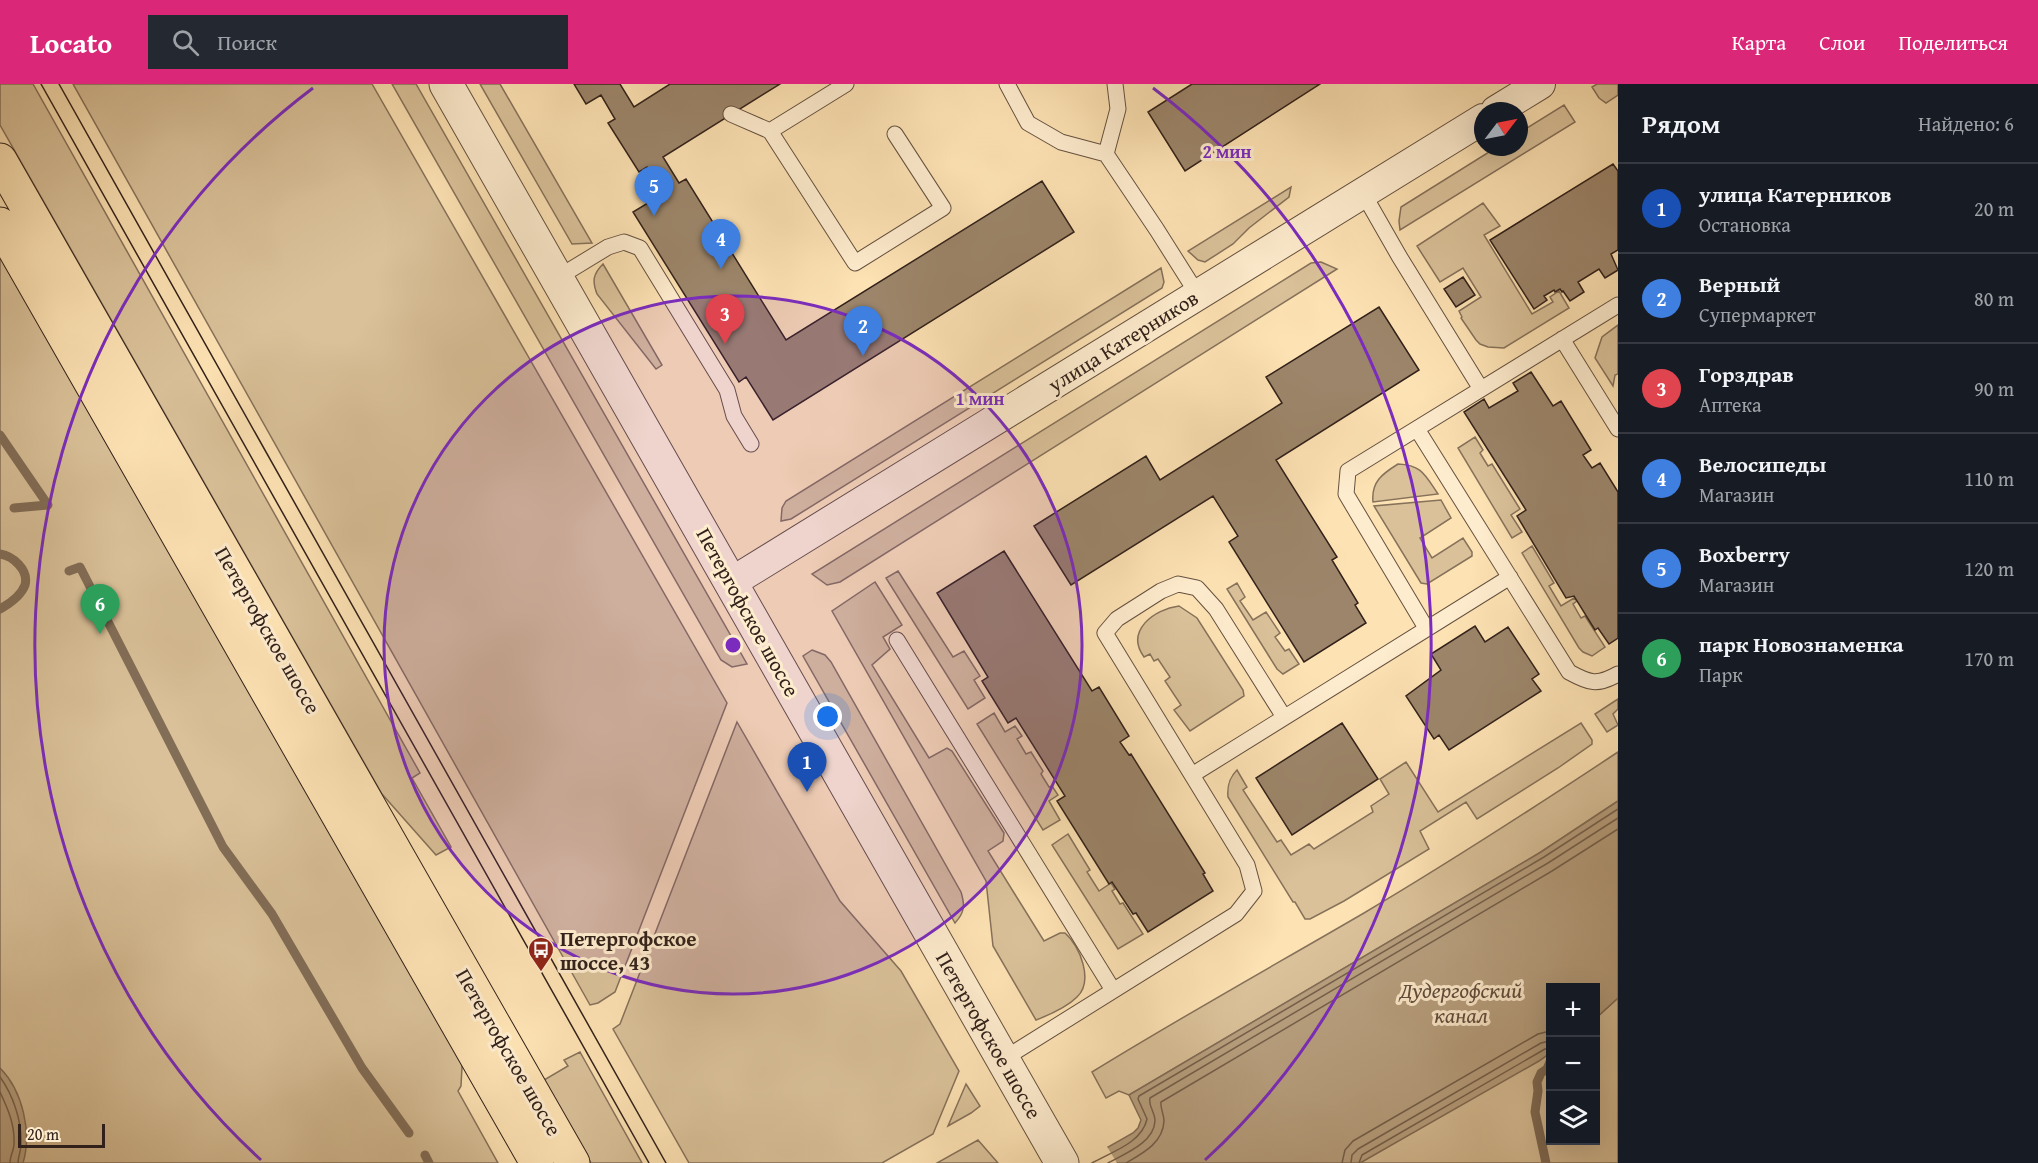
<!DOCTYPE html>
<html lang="ru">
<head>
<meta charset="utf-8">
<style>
  :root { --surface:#171b24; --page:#242831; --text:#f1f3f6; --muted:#9ea1a6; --line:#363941; --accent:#db2777 }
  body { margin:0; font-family:"Gentium Book Plus",serif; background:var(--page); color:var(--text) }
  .controls { position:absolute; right:18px; bottom:18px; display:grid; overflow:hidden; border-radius:0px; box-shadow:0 6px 24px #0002 }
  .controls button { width:54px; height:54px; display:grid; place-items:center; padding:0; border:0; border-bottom:2px solid var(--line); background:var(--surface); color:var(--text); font:30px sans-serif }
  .compass { position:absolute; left:1474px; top:18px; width:54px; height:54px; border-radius:50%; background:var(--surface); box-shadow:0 6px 24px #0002; rotate:58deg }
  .scale { position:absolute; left:18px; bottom:15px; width:87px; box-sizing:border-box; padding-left:6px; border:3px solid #32211a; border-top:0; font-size:16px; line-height:21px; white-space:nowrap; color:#32211a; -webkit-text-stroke:4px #feecce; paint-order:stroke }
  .you { position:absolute; left:828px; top:633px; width:21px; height:21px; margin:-15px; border:4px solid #fff; border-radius:50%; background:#1a73e8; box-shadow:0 0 0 9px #1a73e833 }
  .badge { display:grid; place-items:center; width:39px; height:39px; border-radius:50%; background:var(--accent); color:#fff; font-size:20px; font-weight:700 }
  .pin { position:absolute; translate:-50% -50px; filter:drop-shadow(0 2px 3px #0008) }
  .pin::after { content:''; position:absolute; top:32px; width:21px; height:18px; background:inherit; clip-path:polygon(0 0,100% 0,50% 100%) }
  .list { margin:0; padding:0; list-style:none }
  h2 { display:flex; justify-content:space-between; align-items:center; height:78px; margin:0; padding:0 24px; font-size:26px }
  h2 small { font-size:20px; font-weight:400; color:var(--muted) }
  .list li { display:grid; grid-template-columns:39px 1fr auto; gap:18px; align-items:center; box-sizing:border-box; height:90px; padding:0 24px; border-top:2px solid var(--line) }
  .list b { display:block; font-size:22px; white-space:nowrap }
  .list p { margin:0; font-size:20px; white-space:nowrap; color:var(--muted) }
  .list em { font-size:20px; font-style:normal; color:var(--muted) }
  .icon { flex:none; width:33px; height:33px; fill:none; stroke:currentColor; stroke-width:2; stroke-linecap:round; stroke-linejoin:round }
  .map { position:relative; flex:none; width:1618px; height:1079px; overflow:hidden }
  header { display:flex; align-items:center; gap:36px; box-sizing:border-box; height:84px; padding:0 30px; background:var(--accent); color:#fff }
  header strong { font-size:28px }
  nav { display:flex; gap:33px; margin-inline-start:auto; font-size:21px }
  .search { width:420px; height:54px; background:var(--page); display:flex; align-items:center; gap:15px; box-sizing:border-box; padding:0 21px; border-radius:0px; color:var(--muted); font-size:22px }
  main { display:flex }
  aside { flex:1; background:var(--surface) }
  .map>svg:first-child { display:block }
  .green { fill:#dac199; stroke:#86715a; stroke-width:1.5 }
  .water { fill:#b8a07f; stroke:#826d57; stroke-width:1.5 }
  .pier { fill:#fde2b3 }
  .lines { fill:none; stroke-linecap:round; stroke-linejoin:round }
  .shore { stroke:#75604c; stroke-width:1.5 }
  .stream { stroke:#826d57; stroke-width:9 }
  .building { fill:#9c856a; stroke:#32211a; stroke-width:1.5 }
  .service-casing { stroke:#655140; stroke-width:17 }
  .minor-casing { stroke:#655140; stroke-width:32 }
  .tertiary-casing { stroke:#655140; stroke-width:35 }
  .primary-casing { stroke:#32211a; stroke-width:35 }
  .service { stroke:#feecce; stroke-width:15 }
  .minor { stroke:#feecce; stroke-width:30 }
  .tertiary { stroke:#feecce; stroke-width:33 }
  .primary { stroke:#fde2b3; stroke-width:33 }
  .tram { stroke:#32211a; stroke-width:1.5 }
  .ring { fill:none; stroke:#7b2cbf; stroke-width:3 }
  .labels { text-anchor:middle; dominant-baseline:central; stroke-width:6; stroke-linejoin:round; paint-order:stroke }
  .street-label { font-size:21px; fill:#32211a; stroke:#feecce }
  .poi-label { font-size:21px; font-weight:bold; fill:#32211a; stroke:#feecce; text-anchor:start }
  .water-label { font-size:22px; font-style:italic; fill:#614d3d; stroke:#feecce }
  .centre { fill:#7b2cbf; stroke:#feecce; stroke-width:3 }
  .ring-label { font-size:18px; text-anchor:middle; font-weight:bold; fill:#7b2cbf; stroke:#feecce; stroke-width:6; stroke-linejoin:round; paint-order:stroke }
</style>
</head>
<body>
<header>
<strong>Locato</strong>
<div class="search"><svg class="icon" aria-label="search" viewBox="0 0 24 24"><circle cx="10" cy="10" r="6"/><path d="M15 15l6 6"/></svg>Поиск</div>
<nav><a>Карта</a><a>Слои</a><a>Поделиться</a></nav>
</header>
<main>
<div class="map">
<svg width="1618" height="1079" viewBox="0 0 1618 1079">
  <rect width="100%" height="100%" fill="#fde2b3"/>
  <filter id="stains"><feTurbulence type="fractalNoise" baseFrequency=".00333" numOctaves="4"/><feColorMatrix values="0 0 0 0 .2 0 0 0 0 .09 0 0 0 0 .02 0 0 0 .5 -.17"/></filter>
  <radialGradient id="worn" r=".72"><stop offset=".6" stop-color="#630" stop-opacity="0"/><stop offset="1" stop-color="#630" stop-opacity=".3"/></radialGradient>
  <path class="green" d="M0 0H33L420 689 412 694 451 763 436 771 382 710 0 41Z
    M73 0H372L727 619 615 908 598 919 590 921Z
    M392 0H416L747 580 732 583 721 576Z
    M480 0H500L592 159 572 160Z
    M1597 0H1618V11L1606 19 1599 14 1592 3Z
    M1564 21 1575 38 1400 146 1399 137 1401 123 1497 63H1519V49Z
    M1291 103 1289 113 1249 144 1233 160 1205 178 1198 176 1188 167Z
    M1483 119 1500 142 1484 151 1532 230 1553 218 1550 213 1559 207 1569 224 1504 264 1488 263 1480 260 1476 256 1461 234 1462 233 1459 227 1481 213 1463 184 1440 198 1417 162Z
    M0 172 119 381 463 964 461 1002 458 1007 498 1079H0Z
    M1321 178 1337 185 840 498 827 501 812 490 1311 179Z
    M603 180 662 281 656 285 597 210C592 197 593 190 603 180Z
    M1161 184 1164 198 1162 204 791 435 781 437 782 424 786 417Z
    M1618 241V290L1615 291 1613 302 1595 274 1602 253Z
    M1475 353 1483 366 1480 369 1488 382 1492 380 1520 425 1511 431 1522 448 1512 454 1458 364Z
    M1398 380C1422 381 1425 391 1438 410L1373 418C1371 398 1382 390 1398 380Z
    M1441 416 1451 434 1420 454 1432 474 1463 454 1472 468V472L1427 500 1421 499 1374 422Z
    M1532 462 1554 499 1549 502 1561 522 1574 514 1577 517 1573 520 1581 534 1585 532 1605 563 1592 572 1583 568 1579 564 1522 469Z
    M898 487 953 573 964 567 980 592 974 596 985 614 968 625 886 494Z
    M875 498 902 541 883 553 890 565 872 581 929 674 947 664 952 667 1004 749 1003 757 988 767 1044 857 1060 849H1065C1080 862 1094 897 1077 913 1067 923 1049 931 1036 936L993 862 986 797 832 527Z
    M1237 499 1245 513 1240 517 1253 536 1266 528 1280 549 1275 553 1285 567 1289 565 1299 580 1283 590 1277 585 1227 505Z
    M1179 522 1197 534 1243 606 1244 612 1190 647 1174 626 1181 621 1165 597 1170 593 1158 575 1154 577 1150 570 1144 573C1125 547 1154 525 1179 522Z
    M812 566 825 571 831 578 961 808C965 821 965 828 955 839L803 572Z
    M1618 615V625L1613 630 1618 641 1607 648 1595 630Z
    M994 629 1005 648 1015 642 1022 652 1017 655 1026 670 1031 668 1043 687 1041 690 1049 703 1052 702 1058 711 1049 717 1060 736 1043 746 977 640Z
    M737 638 840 817 901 887 959 987 933 1050 882 1079H689L613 945 620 940Z
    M1581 639 1592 656V660L1558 684 1477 735 1466 718 1420 747 1429 765 1344 817 1310 835H1305L1295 818H1293L1228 713C1227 702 1229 694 1237 686L1247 703 1243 706 1277 758 1281 756 1291 771 1309 760 1314 765 1373 728 1371 722 1389 710 1380 695 1406 678 1438 728Z
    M1618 668V717L1541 768 1129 1011 1119 1007 1106 1014 1092 988C1181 933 1273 882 1364 829 1450 778 1535 723 1618 668Z
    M1068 750 1090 786 1087 788 1099 807 1111 799 1115 805 1112 807 1120 820 1123 819 1143 850 1118 865 1052 761Z
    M1618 914V1079H1360L1550 969V1056H1596V934Z
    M580 968 642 1079H591L544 996 568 982 564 976Z
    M966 1000 980 1022 971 1029 948 1042Z
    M978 1056 998 1079H937Z"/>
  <path class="water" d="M1618 717V914L1596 934V904H1550V969L1539 977 1360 1079H1080L1133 1049 1138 1044 1141 1036 1129 1011 1541 768Z
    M0 984C23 1007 32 1049 23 1079H0Z"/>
  <path class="pier" d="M1106 1061 1117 1079H1077L1078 1076Z"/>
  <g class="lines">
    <path class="shore" d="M0 993C13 1011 22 1037 21 1060 21 1067 18 1073 18 1079
      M0 1008C8 1025 15 1041 14 1060 14 1066 10 1072 10 1079
      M1092 1079C1111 1068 1142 1059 1147 1035L1138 1015 1139 1012 1544 773 1618 725
      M1108 1079C1124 1070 1154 1059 1155 1037 1155 1028 1148 1022 1150 1014L1548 779 1618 734
      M1126 1079C1143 1069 1163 1059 1164 1037 1164 1030 1160 1024 1161 1018L1552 787 1618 745
      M1342 1079 1345 1066 1353 1057 1538 950 1550 947
      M1351 1079 1352 1071 1358 1065 1541 959 1550 957
      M1359 1079 1362 1071 1545 965 1550 964"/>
    <path class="stream" d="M0 351 48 421 14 424
      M0 470C13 472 29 486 25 501 21 512 9 520 0 525
      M69 487 80 483 223 763 272 830 362 984 409 1049
      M425 1071 429 1079
      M1546 1079 1535 1028 1538 1007 1537 998 1541 989 1547 985 1550 978"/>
  </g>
  <path class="building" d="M574 0H620L634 23 670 0H780L663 73 679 99 686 95 786 256 1042 97 1074 148 773 336 746 293 739 298 633 128 663 110 647 83 639 88 608 39 615 35 601 11 586 20Z
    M1192 0H1320L1185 87 1148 28Z
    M1613 80 1618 87V166L1611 170 1618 186 1605 194 1599 185 1578 198 1584 208 1570 217 1563 207 1562 208 1560 205 1555 208 1554 206 1544 212 1547 216 1534 225 1490 156Z
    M1463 193 1475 211 1456 223 1444 205Z
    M1379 223 1419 286 1276 376 1337 473 1332 476 1358 519 1355 521 1366 539 1304 578 1229 458 1238 452 1213 412 1071 501 1034 442 1146 372 1160 396 1282 319 1266 293Z
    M1531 288 1553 322 1561 317 1591 366 1583 371 1592 384 1600 379 1618 408V554L1609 560 1598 544 1595 546 1574 512 1566 514 1517 432 1526 426 1464 328 1484 315 1489 324 1518 307 1513 299Z
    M1004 467 1092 607 1099 603 1129 652 1120 658 1129 671 1131 670 1205 789 1203 790 1213 807 1148 848 1136 829 1133 830 1112 798 1109 800 1057 717 1065 712 1016 634 1008 639 982 597 988 593 937 509Z
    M1475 542 1485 558 1508 543 1539 590 1532 595 1541 607 1449 666 1439 651 1434 655 1406 612 1441 586 1431 570Z
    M1342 639 1378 695 1292 751 1256 694Z"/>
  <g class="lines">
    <defs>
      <path id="service" d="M1007 0 1028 39 1061 58 1106 70 1157 146 1198 211
        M731 30 770 47 855 179 943 124 895 50
        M770 47 846 0
        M1106 70 1118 25 1115 0
        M1363 109 1399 172 1481 305
        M557 194 608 163 624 158 640 164 727 306 734 332 751 360
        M1562 255 1618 345
        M1417 345 1569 588C1589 599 1597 602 1618 590
        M1426 544 1346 410 1348 387 1618 221
        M897 556 1113 906
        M1192 691 1510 493
        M1002 976 1236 830 1254 807 1247 781 1105 549 1117 535 1161 507 1178 500 1197 504 1216 525 1284 633"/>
      <path id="minor" d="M1496 27 1540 0
        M732 498 1483 35"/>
      <path id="tertiary" d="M446 0 1062 1079"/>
      <path id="primary" d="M0 76 573 1079
        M0 140 537 1079"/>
    </defs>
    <use href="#service" class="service-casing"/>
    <use href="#minor" class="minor-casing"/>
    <use href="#tertiary" class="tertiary-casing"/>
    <use href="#primary" class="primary-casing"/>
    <use href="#service" class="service"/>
    <use href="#minor" class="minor"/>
    <use href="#tertiary" class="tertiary"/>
    <use href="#primary" class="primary"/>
    <path class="tram" d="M41 0 649 1079
      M59 0 666 1079"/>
  </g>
  <circle cx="733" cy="561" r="349" fill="#7b2cbf" fill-opacity=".12"/>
  <g class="ring">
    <circle cx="733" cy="561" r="349"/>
    <path d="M261 1076A698 698 0 0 1 313 4M1153 4A698 698 0 0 1 1205 1076"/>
  </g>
  <defs>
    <symbol id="bus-pin" viewBox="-11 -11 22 30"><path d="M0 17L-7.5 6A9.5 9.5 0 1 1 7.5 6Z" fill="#8f2418" stroke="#feecce"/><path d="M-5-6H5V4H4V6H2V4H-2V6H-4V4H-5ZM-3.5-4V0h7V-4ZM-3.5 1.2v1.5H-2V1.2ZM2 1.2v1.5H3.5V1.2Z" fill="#fff"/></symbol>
  </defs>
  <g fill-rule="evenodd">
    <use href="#bus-pin" x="526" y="851" width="30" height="40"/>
  </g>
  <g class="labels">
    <g class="street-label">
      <text transform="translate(1123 257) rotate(-32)">улица Катерников</text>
      <text transform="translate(748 528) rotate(61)">Петергофское шоссе</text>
      <text transform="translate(268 546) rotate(60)">Петергофское шоссе</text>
      <text transform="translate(989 951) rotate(60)">Петергофское шоссе</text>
      <text transform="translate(509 968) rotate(60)">Петергофское шоссе</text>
    </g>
    <g class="poi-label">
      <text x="560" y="854">Петергофское<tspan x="560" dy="24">шоссе, 43</tspan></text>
    </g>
    <g class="water-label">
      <text x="1461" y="906">Дудергофский<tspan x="1461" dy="25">канал</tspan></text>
    </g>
  </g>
  <circle cx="733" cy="561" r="9" class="centre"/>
  <g class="ring-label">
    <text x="1227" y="74">2 мин</text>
    <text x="980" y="321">1 мин</text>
  </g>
  <rect width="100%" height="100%" filter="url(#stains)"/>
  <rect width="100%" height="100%" fill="url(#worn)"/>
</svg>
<div class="controls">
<button>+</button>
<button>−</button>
<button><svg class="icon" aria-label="layers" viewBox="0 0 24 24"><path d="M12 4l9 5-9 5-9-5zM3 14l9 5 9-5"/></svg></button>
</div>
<svg class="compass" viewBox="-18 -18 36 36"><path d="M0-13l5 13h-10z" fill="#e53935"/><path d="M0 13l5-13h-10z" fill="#9ea1a6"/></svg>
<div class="scale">20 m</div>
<div class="you"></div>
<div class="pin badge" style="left:807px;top:708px;background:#1a4fb4">1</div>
<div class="pin badge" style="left:863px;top:272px;background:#3f7fe0">2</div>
<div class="pin badge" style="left:725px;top:260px;background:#e0444e">3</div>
<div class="pin badge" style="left:721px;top:185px;background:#3f7fe0">4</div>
<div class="pin badge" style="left:654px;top:132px;background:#3f7fe0">5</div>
<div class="pin badge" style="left:100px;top:550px;background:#2e9e5b">6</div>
</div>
<aside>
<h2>Рядом<small>Найдено: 6</small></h2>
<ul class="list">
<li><span class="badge" style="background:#1a4fb4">1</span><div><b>улица Катерников</b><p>Остановка</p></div><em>20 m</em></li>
<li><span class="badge" style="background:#3f7fe0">2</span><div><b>Верный</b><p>Супермаркет</p></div><em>80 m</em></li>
<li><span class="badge" style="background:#e0444e">3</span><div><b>Горздрав</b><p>Аптека</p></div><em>90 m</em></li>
<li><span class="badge" style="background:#3f7fe0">4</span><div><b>Велосипеды</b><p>Магазин</p></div><em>110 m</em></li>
<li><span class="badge" style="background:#3f7fe0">5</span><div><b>Boxberry</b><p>Магазин</p></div><em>120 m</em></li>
<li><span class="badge" style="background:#2e9e5b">6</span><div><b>парк Новознаменка</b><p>Парк</p></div><em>170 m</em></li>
</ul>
</aside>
</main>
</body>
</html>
